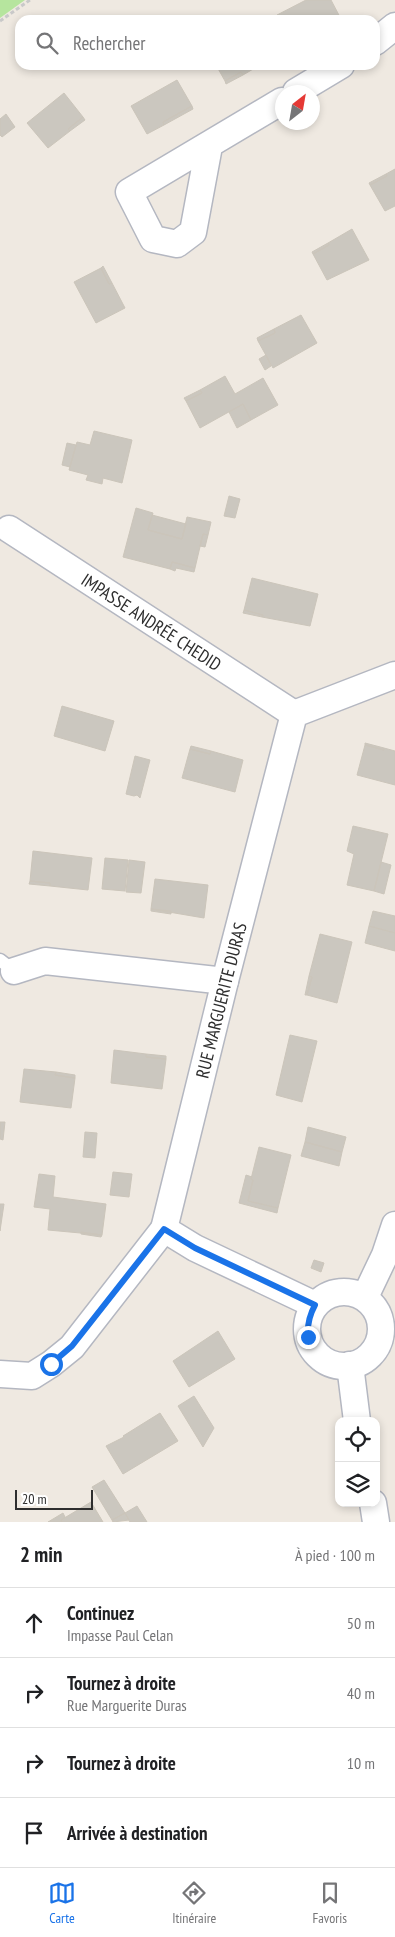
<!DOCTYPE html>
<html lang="fr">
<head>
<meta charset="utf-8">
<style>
  :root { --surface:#fff; --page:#f6f6f6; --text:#202124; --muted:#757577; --line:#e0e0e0; --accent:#1a73e8 }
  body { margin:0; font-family:"PT Sans Narrow",sans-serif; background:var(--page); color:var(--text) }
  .controls { position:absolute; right:15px; bottom:15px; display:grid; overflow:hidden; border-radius:10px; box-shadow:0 2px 8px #0003 }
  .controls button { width:45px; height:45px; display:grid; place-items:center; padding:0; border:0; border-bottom:1px solid var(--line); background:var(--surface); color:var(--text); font:25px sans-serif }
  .compass { position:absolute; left:275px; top:85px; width:45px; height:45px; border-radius:50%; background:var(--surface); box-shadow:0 2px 8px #0003; rotate:31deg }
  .scale { position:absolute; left:15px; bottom:12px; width:78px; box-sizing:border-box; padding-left:5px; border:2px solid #2e2e2e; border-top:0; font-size:14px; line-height:18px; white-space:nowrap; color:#2e2e2e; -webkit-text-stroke:4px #fff; paint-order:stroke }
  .stop { position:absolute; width:15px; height:15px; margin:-11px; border:4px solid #1a73e8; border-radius:50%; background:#fff }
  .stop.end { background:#1a73e8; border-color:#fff; box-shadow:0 1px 5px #0008 }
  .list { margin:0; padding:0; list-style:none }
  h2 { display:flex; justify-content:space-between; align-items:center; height:65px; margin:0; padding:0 20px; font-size:21px }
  h2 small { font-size:16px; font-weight:400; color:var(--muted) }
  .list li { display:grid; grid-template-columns:32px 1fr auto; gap:15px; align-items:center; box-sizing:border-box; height:70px; padding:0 20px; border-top:1px solid var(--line) }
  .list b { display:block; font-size:19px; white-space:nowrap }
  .list p { margin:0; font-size:16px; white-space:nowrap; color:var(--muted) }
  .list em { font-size:16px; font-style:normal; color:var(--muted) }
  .icon { flex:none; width:28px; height:28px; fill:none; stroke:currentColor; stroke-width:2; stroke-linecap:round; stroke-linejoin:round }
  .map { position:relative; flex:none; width:395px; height:1522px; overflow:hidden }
  .search { position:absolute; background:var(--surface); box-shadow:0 2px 8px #0003; left:15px; right:15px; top:15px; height:55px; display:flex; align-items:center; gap:12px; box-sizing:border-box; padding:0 18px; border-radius:15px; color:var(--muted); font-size:19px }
  .sheet { height:345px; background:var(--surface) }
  nav { display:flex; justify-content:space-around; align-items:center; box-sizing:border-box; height:70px; border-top:1px solid var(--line); background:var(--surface); font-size:14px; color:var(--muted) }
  nav a { display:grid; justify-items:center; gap:2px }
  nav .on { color:var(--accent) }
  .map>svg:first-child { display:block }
  .green { fill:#b6e59e }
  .building { fill:#cbc7bf; stroke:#cbc5ba }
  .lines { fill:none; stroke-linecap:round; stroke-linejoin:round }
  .lane-casing { stroke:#b4b7c1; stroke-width:15 }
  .street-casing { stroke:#b4b7c1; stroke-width:29 }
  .path { stroke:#c9c9c9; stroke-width:3; stroke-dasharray:4 2.5; stroke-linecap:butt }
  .lane { stroke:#fff; stroke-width:12 }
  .street { stroke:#fff; stroke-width:26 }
  .route { stroke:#1a73e8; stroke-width:6 }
  .labels { text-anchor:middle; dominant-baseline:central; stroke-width:5; stroke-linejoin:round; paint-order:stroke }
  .street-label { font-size:18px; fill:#2e2e2e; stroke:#fff }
</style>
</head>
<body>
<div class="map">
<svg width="395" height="1522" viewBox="0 0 395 1522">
  <rect width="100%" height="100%" fill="#efe9e1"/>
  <path class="green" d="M0 0H25L0 18Z"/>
  <path class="building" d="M306 0H331L341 19 280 20 277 15Z
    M216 65H260L243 75 241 72 225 81Z
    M241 72 243 75 226 84 225 81Z
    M177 80 192 106 163 122 164 125 147 134 131 106Z
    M64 93 83 117 68 129 70 131 48 148 27 123Z
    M192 106 193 109 164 125 163 122Z
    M6 114 15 127 2 137 0 135V119Z
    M83 117 85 120 70 131 68 129Z
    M395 169V206L385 211 370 185 387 176 386 174Z
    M386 174 387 176 370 185 369 183Z
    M352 229 369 260 327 280 313 254 329 245 328 243Z
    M328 243 329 245 313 254 312 252Z
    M103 266 112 283 109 284 101 268Z
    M101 268 109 284 112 283 125 308 96 323 74 282Z
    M301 315 317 343 273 368 258 341 275 333 274 329Z
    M274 329 275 333 258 341 257 338Z
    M266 355 271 366 265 370 259 359Z
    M225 376 235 394 263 378 278 405 251 420 243 404 200 428 186 401 202 393 200 390Z
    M200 390 202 393 186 401 184 398Z
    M243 404 251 420 237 428 229 412Z
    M94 431 132 440 122 483 103 478 102 484 86 480 88 475 69 470 77 442 90 445Z
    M67 443 76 445 70 467 62 465Z
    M229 496 240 499 235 518 224 516Z
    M136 508 153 513 148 530 182 539 187 517 211 522 208 535 203 534 195 568 172 562 170 569 123 557Z
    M152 515 186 524 182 539 148 530Z
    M203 534 208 535 205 547 200 546Z
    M172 562 195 568 194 572 176 568 175 571 170 569Z
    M252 578 318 594 310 626 262 617 263 615 244 610Z
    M244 610 263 615 262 617 243 613Z
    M62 706 114 721 105 751 54 736Z
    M365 743 384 748V750L365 745Z
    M365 745 384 750V748L395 751V785L357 775Z
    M191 746 211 751 210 754 190 749Z
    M190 749 210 754 211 751 243 760 235 792 182 778Z
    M135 756 150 760 140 798 137 795 134 796 126 794Z
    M353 826 388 834 374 891 347 885 354 854 347 851Z
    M33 851 92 858 88 890 50 886V883L30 881Z
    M105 858 128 860 125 891 102 889Z
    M129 860 145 862 141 893 126 892Z
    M381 862 391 865 384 894 374 891Z
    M155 879 208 885 204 918 151 909Z
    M30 881 50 883V886L29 884Z
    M151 909 171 911V914L151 911Z
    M373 911 395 916V933L369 926Z
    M369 926 395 933V951L365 943Z
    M320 934 352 942 337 1003 307 995 312 977 309 976Z
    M309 976 312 977 307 995H305Z
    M290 1035 317 1041 302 1102 276 1095Z
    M114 1050 146 1054V1057L166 1059 162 1089 111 1083Z
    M146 1054 166 1056V1059L146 1057Z
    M24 1069 56 1072 55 1075 75 1078 71 1108 20 1102Z
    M56 1072 75 1075V1078L55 1075Z
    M0 1122H5L3 1140 0 1139Z
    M308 1127 346 1137 342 1152 305 1142Z
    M85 1132 97 1133 95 1158 83 1157Z
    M305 1142 342 1152 339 1166 301 1156Z
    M259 1147 291 1155 278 1208 248 1201 253 1180 251 1179Z
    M113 1172 132 1174 129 1197 110 1195Z
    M39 1174 55 1176 53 1197 106 1204 102 1235 48 1230 50 1209 34 1207Z
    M246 1175 252 1177 251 1179 253 1180 248 1201 278 1208 277 1213 239 1203Z
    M0 1204H4L0 1231Z
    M81 1232 102 1235 101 1237 81 1234Z
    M314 1260 324 1263 321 1272 311 1268Z
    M218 1331 235 1359 189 1387 173 1361Z
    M194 1396 214 1428 203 1447 178 1406Z
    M160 1413 178 1441 123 1474 106 1446 124 1437 123 1436Z
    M104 1480 125 1513 112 1520 92 1487Z
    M91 1502 103 1522H62L61 1520Z
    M137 1506 147 1522H130L125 1513Z
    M63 1513 65 1517 61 1520 62 1522H48Z
    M125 1513 129 1520 113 1522 112 1520Z"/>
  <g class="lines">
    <defs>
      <path id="lane" d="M0 960 14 971"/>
      <g id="street">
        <path d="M375 42 395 26"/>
        <path d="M296 92 341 65"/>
        <path d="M209 146 193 232 177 244 153 239 129 192 282 101"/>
        <path id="s1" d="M9 529 294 714"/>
        <path d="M14 971 45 961 225 981"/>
        <circle cx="344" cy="1329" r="37"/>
        <path d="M365 1297 385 1255 395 1225"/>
        <path id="s2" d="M315 1305 195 1248 164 1229 225 981 294 714 395 675"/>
        <path d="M350 1365 357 1421"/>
        <path d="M0 1374 32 1376 51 1364 72 1347 164 1229"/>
        <path d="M373 1503 376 1522"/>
      </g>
    </defs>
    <use href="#lane" class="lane-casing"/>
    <use href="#street" class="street-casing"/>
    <path class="path" d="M0 21 30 0"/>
    <use href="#lane" class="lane"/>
    <use href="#street" class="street"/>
  </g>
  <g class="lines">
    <path class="route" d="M51 1364 72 1346 164 1229 195 1248 315 1305C309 1316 307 1325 308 1337"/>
  </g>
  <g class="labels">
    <g class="street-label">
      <text stroke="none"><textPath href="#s1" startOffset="170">IMPASSE ANDRÉE CHEDID</textPath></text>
      <text stroke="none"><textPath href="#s2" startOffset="405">RUE MARGUERITE DURAS</textPath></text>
    </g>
  </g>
</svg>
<div class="controls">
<button><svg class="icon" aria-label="locate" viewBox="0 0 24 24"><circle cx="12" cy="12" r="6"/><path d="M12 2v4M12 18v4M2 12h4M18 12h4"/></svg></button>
<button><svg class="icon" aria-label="layers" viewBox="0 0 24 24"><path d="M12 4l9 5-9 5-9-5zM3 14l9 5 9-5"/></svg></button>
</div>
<svg class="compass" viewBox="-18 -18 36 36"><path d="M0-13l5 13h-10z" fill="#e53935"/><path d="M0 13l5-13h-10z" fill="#757577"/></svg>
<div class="scale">20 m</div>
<div class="stop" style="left:51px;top:1364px"></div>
<div class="stop end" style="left:308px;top:1337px"></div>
<div class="search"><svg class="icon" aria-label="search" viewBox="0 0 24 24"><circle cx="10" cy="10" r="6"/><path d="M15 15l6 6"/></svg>Rechercher</div>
</div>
<section class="sheet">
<h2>2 min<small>À pied · 100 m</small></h2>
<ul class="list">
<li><svg class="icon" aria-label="ahead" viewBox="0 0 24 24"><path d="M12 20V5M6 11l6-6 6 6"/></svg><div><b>Continuez</b><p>Impasse Paul Celan</p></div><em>50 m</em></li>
<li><svg class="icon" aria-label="right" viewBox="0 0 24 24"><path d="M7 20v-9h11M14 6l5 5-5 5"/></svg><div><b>Tournez à droite</b><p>Rue Marguerite Duras</p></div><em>40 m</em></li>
<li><svg class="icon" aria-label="right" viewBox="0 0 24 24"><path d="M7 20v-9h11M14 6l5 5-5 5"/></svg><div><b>Tournez à droite</b></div><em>10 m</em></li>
<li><svg class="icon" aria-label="arrive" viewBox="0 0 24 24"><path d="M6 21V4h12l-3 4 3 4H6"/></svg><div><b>Arrivée à destination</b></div></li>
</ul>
</section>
<nav>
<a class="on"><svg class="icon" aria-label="map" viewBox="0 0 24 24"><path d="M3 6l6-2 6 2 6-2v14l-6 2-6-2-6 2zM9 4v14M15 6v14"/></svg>Carte</a>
<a><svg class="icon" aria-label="directions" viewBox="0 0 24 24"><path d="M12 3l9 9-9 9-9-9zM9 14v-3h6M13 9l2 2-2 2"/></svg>Itinéraire</a>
<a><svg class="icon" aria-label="saved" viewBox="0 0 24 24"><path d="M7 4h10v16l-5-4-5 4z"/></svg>Favoris</a>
</nav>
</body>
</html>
